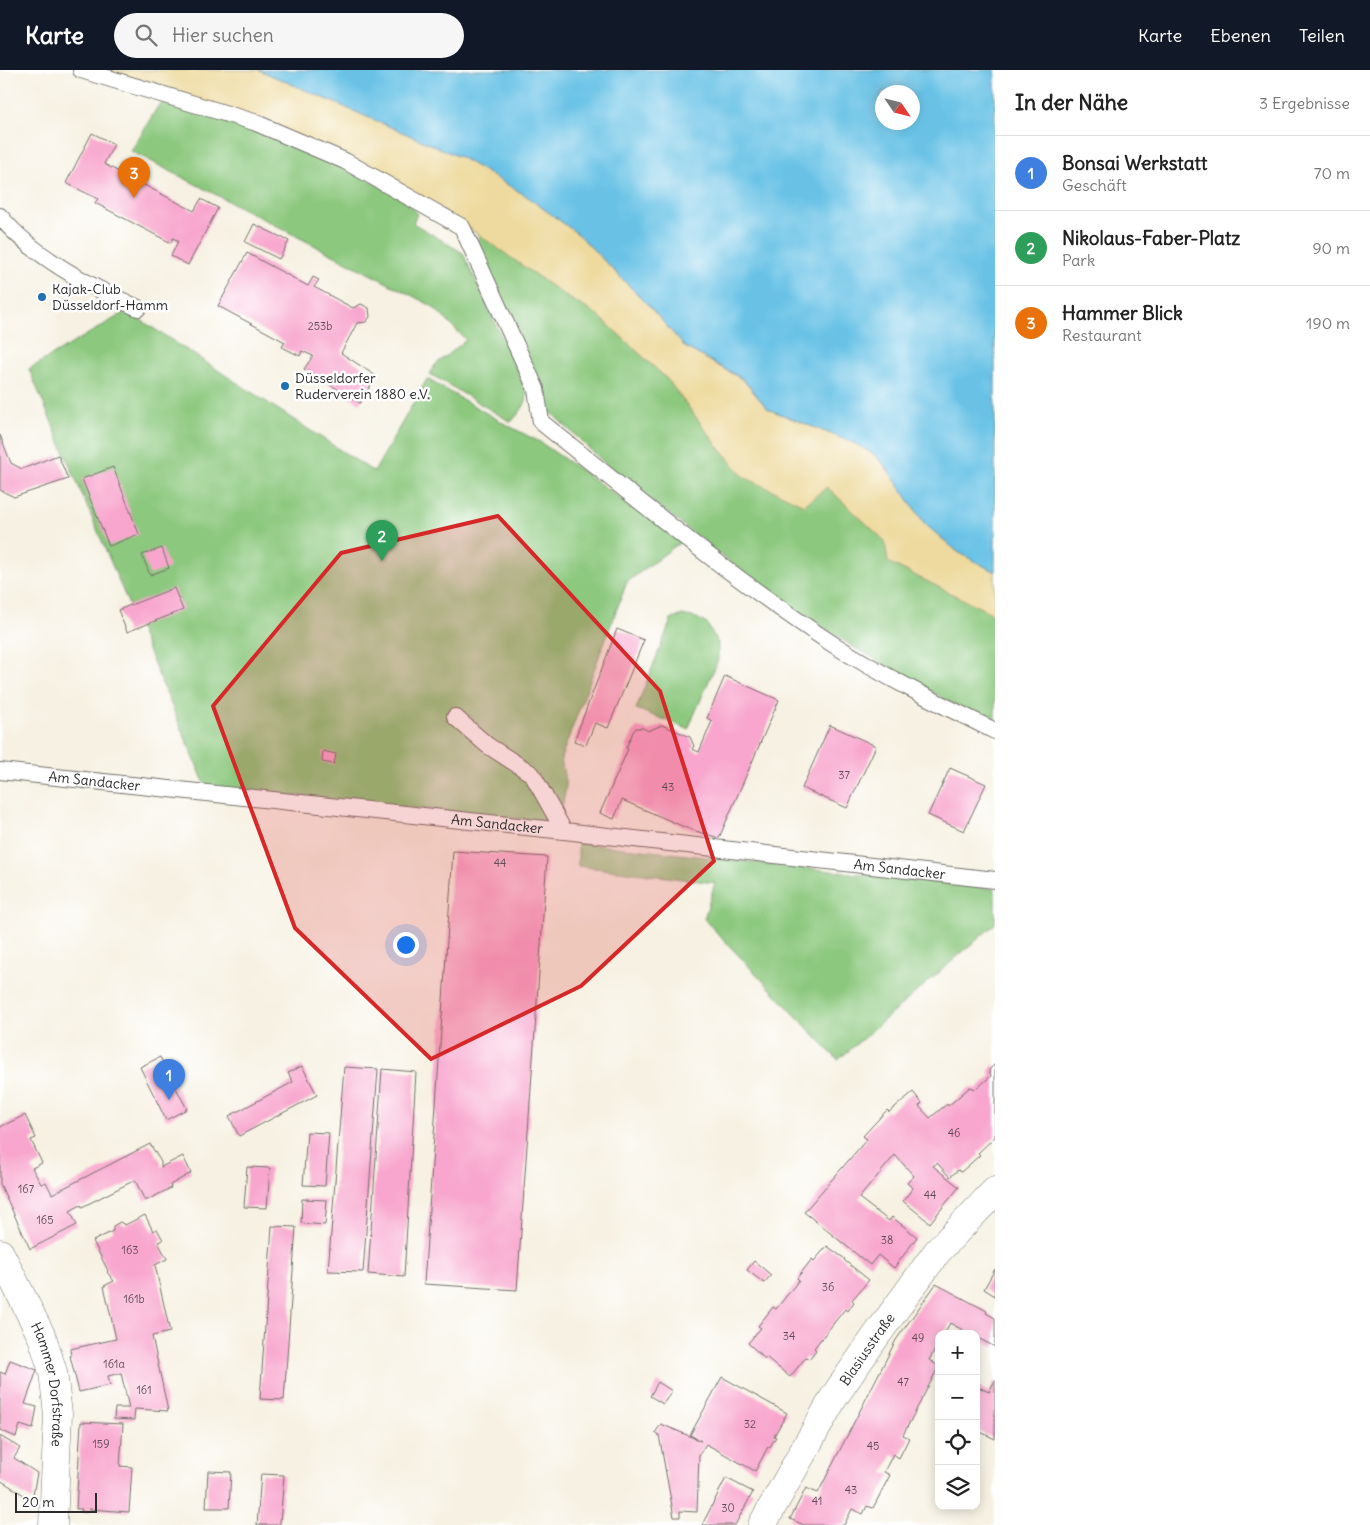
<!DOCTYPE html>
<html lang="de">
<head>
<meta charset="utf-8">
<style>
  :root { --surface:#fff; --page:#f6f6f6; --text:#222; --muted:#767676; --line:#e0e0e0; --accent:#111827 }
  body { margin:0; font-family:Delius,sans-serif; background:var(--page); color:var(--text) }
  .controls { position:absolute; right:15px; bottom:15px; display:grid; overflow:hidden; border-radius:10px; box-shadow:0 2px 12px #0003 }
  .controls button { width:45px; height:45px; display:grid; place-items:center; padding:0; border:0; border-bottom:1px solid var(--line); background:var(--surface); color:var(--text); font:25px sans-serif }
  .compass { position:absolute; left:875px; top:15px; width:45px; height:45px; border-radius:50%; background:var(--surface); box-shadow:0 2px 12px #0003; rotate:125deg }
  .scale { position:absolute; left:15px; bottom:12px; width:82px; box-sizing:border-box; padding-left:5px; border:2px solid #2b2b2b; border-top:0; font-size:14px; line-height:18px; white-space:nowrap; color:#2b2b2b; -webkit-text-stroke:4px #fff; paint-order:stroke }
  .you { position:absolute; left:405px; top:874px; width:18px; height:18px; margin:-12px; border:4px solid #fff; border-radius:50%; background:#1a73e8; box-shadow:0 0 0 8px #1a73e833 }
  .badge { display:grid; place-items:center; width:32px; height:32px; border-radius:50%; background:var(--accent); color:#fff; font-size:16px; font-weight:700 }
  .pin { position:absolute; translate:-50% -41px; filter:drop-shadow(0 1px 2px #0008) }
  .pin::after { content:''; position:absolute; top:26px; width:18px; height:15px; background:inherit; clip-path:polygon(0 0,100% 0,50% 100%) }
  .list { margin:0; padding:0; list-style:none }
  h2 { display:flex; justify-content:space-between; align-items:center; height:65px; margin:0; padding:0 20px; font-size:21px }
  h2 small { font-size:16px; font-weight:400; color:var(--muted) }
  .list li { display:grid; grid-template-columns:32px 1fr auto; gap:15px; align-items:center; box-sizing:border-box; height:75px; padding:0 20px; border-top:1px solid var(--line) }
  .list b { display:block; font-size:19px; white-space:nowrap }
  .list p { margin:0; font-size:16px; white-space:nowrap; color:var(--muted) }
  .list em { font-size:16px; font-style:normal; color:var(--muted) }
  .icon { flex:none; width:28px; height:28px; fill:none; stroke:currentColor; stroke-width:2; stroke-linecap:round; stroke-linejoin:round }
  .map { position:relative; flex:none; width:995px; height:1455px; overflow:hidden }
  header { display:flex; align-items:center; gap:30px; box-sizing:border-box; height:70px; padding:0 25px; background:var(--accent); color:#fff }
  header strong { font-size:24px }
  nav { display:flex; gap:28px; margin-inline-start:auto; font-size:18px }
  .search { width:350px; height:45px; background:var(--page); display:flex; align-items:center; gap:12px; box-sizing:border-box; padding:0 18px; border-radius:28px; color:var(--muted); font-size:19px }
  main { display:flex }
  aside { flex:1; background:var(--surface) }
  .map>svg:first-child { display:block }
  .green { fill:#8cc87e; stroke:#5c7a54 }
  .sand { fill:#eeda9e; stroke:#8c8264 }
  .water { fill:#69c2e6; stroke:#4a7688; fill-rule:evenodd }
  .building { fill:#f8a6cd }
  .lines { fill:none; stroke-linecap:round; stroke-linejoin:round }
  .lane-casing { stroke:#72706b; stroke-width:18 }
  .street-casing { stroke:#72706b; stroke-width:29 }
  .lane { stroke:#fff; stroke-width:16 }
  .street { stroke:#fff; stroke-width:28 }
  .marked { fill:#d62828; fill-opacity:0.2; stroke:#d62828; stroke-width:4; stroke-linejoin:round }
  .poi-dot { fill:#1f6fb2; stroke:#fff; stroke-width:2 }
  .labels { text-anchor:middle; dominant-baseline:central; stroke-width:5; stroke-linejoin:round; paint-order:stroke }
  .number-label { font-size:11px; fill:#5e4a54 }
  .poi-label { font-size:14px; fill:#2b2b2b; stroke:#fff; text-anchor:start }
  .street-label { font-size:14px; fill:#2b2b2b; stroke:#fff }
</style>
</head>
<body>
<header>
<strong>Karte</strong>
<div class="search"><svg class="icon" aria-label="search" viewBox="0 0 24 24"><circle cx="10" cy="10" r="6"/><path d="M15 15l6 6"/></svg>Hier suchen</div>
<nav><a>Karte</a><a>Ebenen</a><a>Teilen</a></nav>
</header>
<main>
<div class="map">
<svg width="995" height="1455" viewBox="0 0 995 1455">
  <rect width="100%" height="100%" fill="#fff"/>
  <filter id="ink" filterUnits="userSpaceOnUse"><feTurbulence type="fractalNoise" baseFrequency=".02" numOctaves="2"/><feDisplacementMap in="SourceGraphic" scale="10" xChannelSelector="R" yChannelSelector="G"/><feConvolveMatrix kernelMatrix="1 2 1 2 8 2 1 2 1" color-interpolation-filters="sRGB"/></filter>
  <filter id="wash" filterUnits="userSpaceOnUse"><feTurbulence type="fractalNoise" baseFrequency=".0096" numOctaves="4" result="noise"/><feDisplacementMap in="SourceGraphic" scale="20" xChannelSelector="R" yChannelSelector="G"/><feGaussianBlur stdDeviation="1.12" result="paint"/><feColorMatrix in="noise" values="0 0 0 0 0 0 0 0 0 0 0 0 0 0 0 0 0 1.4 0 .05"/><feComposite in="paint" operator="in"/></filter>
  <g filter="url(#wash)">
    <rect width="100%" height="100%" fill="#f6f1e2"/>
    <path class="green" d="M167 31 259 60 338 93 402 128 417 144 413 153 463 183 527 322C528 334 519 343 511 352L430 304 435 295 466 270 432 236 131 81 158 36Z
      M481 165 567 227 599 246 667 309 717 375 744 407 827 417 886 471 969 531 995 545V655L978 648 852 576 772 525 611 399 544 336 473 174Z
      M127 241 374 402 427 309 509 356 540 372 682 471 627 512 561 688 566 717 559 753 206 717 29 299Z
      M682 545 697 548 707 554 718 573V590L688 659 636 639 671 550Z
      M578 773 995 819V854L838 990 704 849 715 813 578 796Z"/>
    <path class="sand" d="M97 0H259L462 88 525 125 578 164 650 237 685 277 743 310 768 339 856 374 873 384 884 394 925 454 958 482 995 502V545L888 492 885 471 827 417 804 435 744 407 717 375 667 309 599 246 567 227 452 146 346 87Z"/>
    <path class="water" d="M259 0H995V502L958 482 925 454 884 394 873 384 856 374 768 339 743 309 685 277 650 237 578 164 525 125 462 88ZM882 22H912V52H882Z"/>
    <g id="blocks">
      <path class="building" d="M92 63 114 74 104 94 194 141 201 129 218 138 188 195 171 186 178 171 173 168 171 173 95 133 98 129 66 113Z
        M254 154 289 171 279 189 245 172Z
        M247 183 308 216 313 207 319 210 314 217 353 238 361 234 369 238 370 247 366 252 357 253 341 283 376 306 360 333 304 299 313 286 302 281 300 286 282 277 285 272 218 236Z
        M0 365 11 393 22 399 58 385 68 409 14 427 0 420Z
        M113 397 139 464 109 476 82 409Z
        M162 478 169 498 150 505 142 485Z
        M174 518 183 540 127 562 118 540Z
        M617 559 644 570 608 658 595 653 586 675 574 671Z
        M725 606 779 630 719 768 689 759 622 730 614 749 600 743 628 679 626 678 633 662 636 658H643L648 661 662 655 690 667 694 676 692 679 699 682 712 651 707 648Z
        M830 655 876 676 847 738 802 718Z
        M323 681 336 684 334 694 322 692Z
        M950 698 986 714 964 761 928 745Z
        M453 781 547 787 517 1220 424 1214Z
        M160 987 187 1039 166 1050 140 997Z
        M995 994V1067L978 1083 980 1085 961 1102 958 1100 950 1107 937 1093 933 1096 959 1117 930 1153 903 1131 913 1118 907 1113 914 1106 895 1085 859 1128 889 1151 892 1147 917 1167 894 1198 878 1185 870 1195 804 1142 867 1069 863 1066 887 1040 889 1042 913 1022 922 1033 919 1036 930 1048 947 1034 948 1036 970 1017 976 1019 991 1006 989 1000Z
        M302 996 317 1025 239 1066 229 1046 293 1012 288 1003Z
        M344 997 378 999 363 1202 328 1201Z
        M382 999 416 1002 404 1207 368 1204Z
        M25 1045 36 1068 31 1070 42 1093 32 1098 41 1114 46 1112 52 1124 150 1074 161 1092V1097L183 1086 191 1103 170 1115 171 1118 145 1131 135 1110 82 1137 81 1135 70 1141 77 1155 30 1179 0 1114V1057Z
        M307 1062 329 1063 325 1116 303 1115Z
        M247 1097 270 1098 267 1138 244 1137Z
        M302 1129 327 1130 325 1155 301 1153Z
        M145 1145 153 1161 157 1159 163 1170 158 1172 167 1189 155 1195 170 1262 152 1266 168 1341 135 1339 134 1350 114 1349 115 1338H129L121 1303 108 1306 110 1315 79 1322 70 1286H71L70 1279 116 1269 104 1216 114 1211 107 1202 108 1201 93 1171 113 1161V1156L120 1152 125 1155Z
        M272 1156 296 1157 284 1330 260 1329Z
        M827 1176 845 1189 844 1190 869 1210 852 1230 854 1232 848 1241 845 1239 814 1278 816 1280 809 1289 806 1287 790 1307 766 1287 765 1289 748 1273 761 1258 758 1256 773 1237 776 1239 799 1210 797 1208 812 1189 814 1191Z
        M754 1191 771 1205 764 1213 747 1200Z
        M995 1199V1226L984 1219Z
        M936 1214 987 1241 986 1243 995 1248V1277L976 1267V1264H970L950 1253 944 1264H939V1273L929 1290 939 1296 903 1365 909 1368 899 1388 893 1384 884 1402 890 1405 873 1438 867 1436 863 1444 852 1439 844 1455H804L790 1449 806 1418 818 1423 896 1270Z
        M10 1290 37 1300 25 1334 37 1337 33 1359 20 1355 16 1367 0 1360V1302L5 1304Z
        M722 1307 787 1343 774 1366 776 1367 770 1377H768L755 1401 706 1374 699 1385 697 1442 680 1441V1447H674L659 1365 655 1363 661 1354 701 1371 690 1365Z
        M995 1310V1369L976 1360V1316L989 1322Z
        M658 1312 672 1321 663 1334 650 1326Z
        M81 1352 123 1354 120 1396 132 1397 129 1442 89 1439V1442H81L82 1439H76Z
        M0 1366 20 1378 14 1388 37 1403 32 1430 0 1410Z
        M208 1401 231 1402 229 1438H206Z
        M261 1404 284 1405 280 1453 278 1455H257Z
        M726 1408 753 1422 735 1455H702Z"/>
    </g>
  </g>
  <g filter="url(#ink)">
    <use href="#blocks" fill-opacity="0" stroke="#72706b" stroke-width="1"/>
    <g class="lines">
      <defs>
        <g id="lane">
          <path d="M81 0 254 52 345 91 462 157 536 319 541 352C636 428 729 506 831 573 883 606 940 634 995 661"/>
          <path d="M0 146C32 186 91 217 138 238"/>
          <path d="M455 647 487 675 532 704 564 761"/>
          <path id="s1" d="M0 701 564 761 995 810"/>
        </g>
        <g id="street">
          <path id="s2" d="M0 1183 42 1267 53 1302 58 1344 53 1455"/>
          <path id="s3" d="M762 1455 834 1327 876 1266 937 1182 995 1121"/>
        </g>
      </defs>
      <use href="#lane" class="lane-casing"/>
      <use href="#street" class="street-casing"/>
      <use href="#lane" class="lane"/>
      <use href="#street" class="street"/>
    </g>
  </g>
  <path class="marked" d="M498 446 660 621 714 791 581 916 431 989 295 858 213 636 341 483Z"/>
  <g class="poi-dot">
    <circle cx="42" cy="227" r="5"/>
    <circle cx="285" cy="316" r="5"/>
  </g>
  <g class="labels">
    <g class="number-label">
      <text x="320" y="256">253b</text>
      <text x="844" y="705">37</text>
      <text x="668" y="717">43</text>
      <text x="500" y="793">44</text>
      <text x="954" y="1063">46</text>
      <text x="26" y="1119">167</text>
      <text x="930" y="1125">44</text>
      <text x="45" y="1150">165</text>
      <text x="887" y="1170">38</text>
      <text x="130" y="1180">163</text>
      <text x="828" y="1217">36</text>
      <text x="134" y="1229">161b</text>
      <text x="789" y="1266">34</text>
      <text x="918" y="1268">49</text>
      <text x="114" y="1294">161a</text>
      <text x="903" y="1312">47</text>
      <text x="144" y="1320">161</text>
      <text x="750" y="1354">32</text>
      <text x="101" y="1374">159</text>
      <text x="873" y="1376">45</text>
      <text x="851" y="1420">43</text>
      <text x="817" y="1431">41</text>
      <text x="728" y="1438">30</text>
    </g>
    <g class="poi-label">
      <text x="52" y="219">Kajak-Club<tspan x="52" dy="16">Düsseldorf-Hamm</tspan></text>
      <text x="295" y="308">Düsseldorfer<tspan x="295" dy="16">Ruderverein 1880 e.V.</tspan></text>
    </g>
    <g class="street-label">
      <text stroke="none"><textPath href="#s1" startOffset="95">Am Sandacker</textPath></text>
      <text stroke="none"><textPath href="#s1" startOffset="500">Am Sandacker</textPath></text>
      <text stroke="none"><textPath href="#s1" startOffset="905">Am Sandacker</textPath></text>
      <text stroke="none"><textPath href="#s3" startOffset="205">Blasiusstraße</textPath></text>
      <text stroke="none"><textPath href="#s2" startOffset="142">Hammer Dorfstraße</textPath></text>
    </g>
  </g>
</svg>
<div class="controls">
<button>+</button>
<button>−</button>
<button><svg class="icon" aria-label="locate" viewBox="0 0 24 24"><circle cx="12" cy="12" r="6"/><path d="M12 2v4M12 18v4M2 12h4M18 12h4"/></svg></button>
<button><svg class="icon" aria-label="layers" viewBox="0 0 24 24"><path d="M12 4l9 5-9 5-9-5zM3 14l9 5 9-5"/></svg></button>
</div>
<svg class="compass" viewBox="-18 -18 36 36"><path d="M0-13l5 13h-10z" fill="#e53935"/><path d="M0 13l5-13h-10z" fill="#767676"/></svg>
<div class="scale">20 m</div>
<div class="you"></div>
<div class="pin badge" style="left:169px;top:1030px;background:#3f7fe0">1</div>
<div class="pin badge" style="left:382px;top:491px;background:#2e9e5b">2</div>
<div class="pin badge" style="left:134px;top:128px;background:#e8710a">3</div>
</div>
<aside>
<h2>In der Nähe<small>3 Ergebnisse</small></h2>
<ul class="list">
<li><span class="badge" style="background:#3f7fe0">1</span><div><b>Bonsai Werkstatt</b><p>Geschäft</p></div><em>70 m</em></li>
<li><span class="badge" style="background:#2e9e5b">2</span><div><b>Nikolaus-Faber-Platz</b><p>Park</p></div><em>90 m</em></li>
<li><span class="badge" style="background:#e8710a">3</span><div><b>Hammer Blick</b><p>Restaurant</p></div><em>190 m</em></li>
</ul>
</aside>
</main>
</body>
</html>
